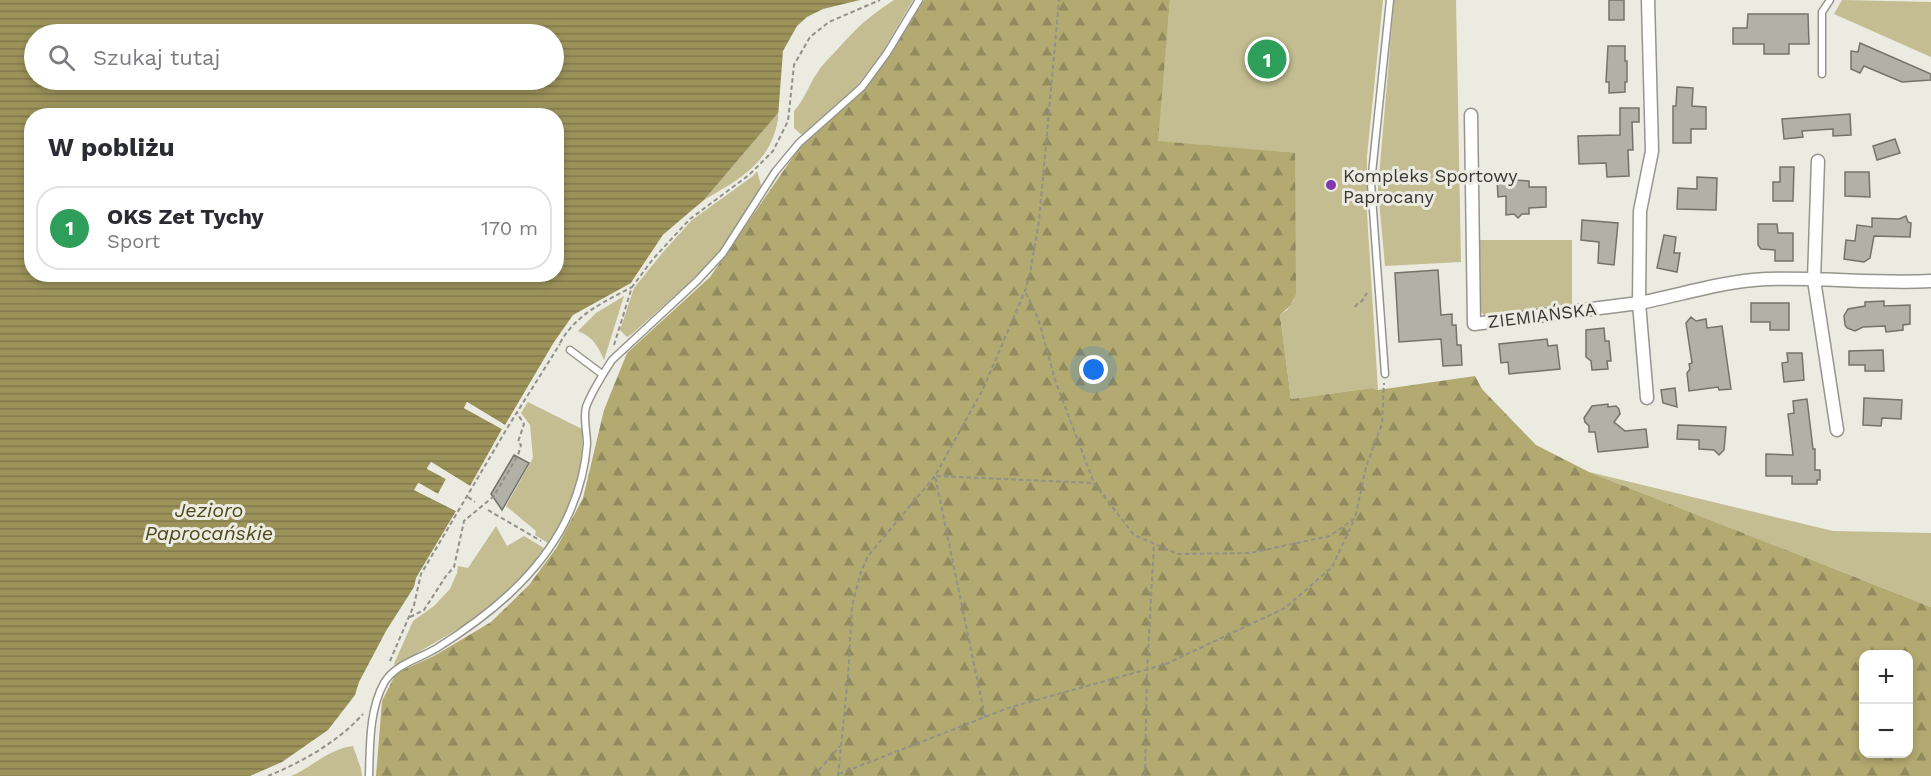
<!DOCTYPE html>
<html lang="pl">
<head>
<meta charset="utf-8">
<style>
  :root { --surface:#fff; --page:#f2f2f3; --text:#2b2b33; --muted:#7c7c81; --line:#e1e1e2; --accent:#b45309 }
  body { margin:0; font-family:"Work Sans",sans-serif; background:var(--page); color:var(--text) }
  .controls { position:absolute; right:18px; bottom:18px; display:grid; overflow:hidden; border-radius:12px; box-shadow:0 3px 9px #0003 }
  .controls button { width:54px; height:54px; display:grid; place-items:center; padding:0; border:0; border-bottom:2px solid var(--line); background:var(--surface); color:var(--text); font:30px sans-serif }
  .you { position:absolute; left:1094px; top:370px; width:21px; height:21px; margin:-15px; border:4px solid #fff; border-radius:50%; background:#1a73e8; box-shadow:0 0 0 9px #1a73e833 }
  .badge { display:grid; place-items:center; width:39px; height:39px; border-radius:50%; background:var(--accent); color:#fff; font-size:20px; font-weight:700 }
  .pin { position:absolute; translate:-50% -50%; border:3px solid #fff; box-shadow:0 2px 6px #0006 }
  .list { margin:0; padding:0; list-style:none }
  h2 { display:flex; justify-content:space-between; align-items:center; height:78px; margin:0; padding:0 24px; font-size:26px }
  h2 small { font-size:20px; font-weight:400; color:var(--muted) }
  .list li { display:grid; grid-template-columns:39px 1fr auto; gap:18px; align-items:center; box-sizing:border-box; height:84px; margin:0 12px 12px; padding:0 12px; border:2px solid var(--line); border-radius:24px }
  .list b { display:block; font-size:22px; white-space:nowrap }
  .list p { margin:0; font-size:20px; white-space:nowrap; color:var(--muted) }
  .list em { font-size:20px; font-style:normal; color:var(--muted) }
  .icon { flex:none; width:33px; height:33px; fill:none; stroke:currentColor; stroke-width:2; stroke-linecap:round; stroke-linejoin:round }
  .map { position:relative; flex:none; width:1931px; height:776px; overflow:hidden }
  .search { position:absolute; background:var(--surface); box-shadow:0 3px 9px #0003; left:24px; top:24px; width:540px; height:66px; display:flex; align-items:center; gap:15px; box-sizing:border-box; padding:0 21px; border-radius:33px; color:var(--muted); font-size:22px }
  .panel { position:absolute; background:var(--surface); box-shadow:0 3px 9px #0003; left:24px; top:108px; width:540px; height:174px; border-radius:24px }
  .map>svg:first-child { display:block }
  .grass { fill:#c3bd91 }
  .forest { fill:url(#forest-firs); fill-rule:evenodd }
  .water { fill:url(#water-rules); fill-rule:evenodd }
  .pier { fill:#ecebe1 }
  .building { fill:#b2b1a8; stroke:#74736b; stroke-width:1.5 }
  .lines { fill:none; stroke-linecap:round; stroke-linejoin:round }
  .service-casing { stroke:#96958d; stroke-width:9 }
  .minor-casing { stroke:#96958d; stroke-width:15 }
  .path { stroke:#919089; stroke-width:2; stroke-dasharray:4.5 3; stroke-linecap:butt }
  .service { stroke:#fff; stroke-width:6 }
  .minor { stroke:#fff; stroke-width:12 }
  .poi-dot { fill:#8138ab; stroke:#ecebe1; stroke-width:2 }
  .labels { text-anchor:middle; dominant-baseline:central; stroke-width:6; stroke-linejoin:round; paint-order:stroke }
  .poi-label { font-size:18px; fill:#373632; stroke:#ecebe1; text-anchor:start }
  .street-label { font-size:18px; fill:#373632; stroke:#ecebe1 }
  .water-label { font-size:20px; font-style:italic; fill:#4f481b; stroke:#ecebe1 }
</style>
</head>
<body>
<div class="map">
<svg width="1931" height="776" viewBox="0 0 1931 776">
  <defs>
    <pattern id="forest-firs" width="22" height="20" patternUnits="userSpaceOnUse" patternTransform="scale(1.5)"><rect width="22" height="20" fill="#b3aa71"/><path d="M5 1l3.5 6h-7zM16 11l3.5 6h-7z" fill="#928b5d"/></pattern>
    <pattern id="water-rules" width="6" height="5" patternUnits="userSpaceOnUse" patternTransform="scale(1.5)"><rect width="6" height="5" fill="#9c935b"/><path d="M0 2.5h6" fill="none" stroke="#80794c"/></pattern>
  </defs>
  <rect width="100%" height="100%" fill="#ecebe1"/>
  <path class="grass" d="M894 0H913L883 51 856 87 802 135 794 128V111C806 98 810 81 821 67 841 41 867 17 894 0Z
    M1170 0H1383L1367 156V213L1378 390 1372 388 1291 399 1280 315 1287 310 1294 300 1157 139Z
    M1394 0H1456L1461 262 1385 266 1378 189Z
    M1842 0 1931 2V57L1834 14Z
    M779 112C774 161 742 178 704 200Z
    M757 171 761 185C748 208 736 232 719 252 693 282 661 307 632 334L627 337 620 330 634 288 664 251 692 220 753 176Z
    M1477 240H1572V305L1488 319 1478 309Z
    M624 296 604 360C598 346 593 337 578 331L596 313Z
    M528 402 582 429C585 470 571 508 548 543L535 535 536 531 506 506 533 458 530 425 521 413Z
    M1589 472 1833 531 1931 533V607Z
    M496 526 507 546 524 536 544 548 524 576 480 616 395 666 394 664 413 621 434 606 450 589 457 573 458 566 468 568Z
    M353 746 361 769 362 776H291C313 767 328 749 353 746Z"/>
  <path class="forest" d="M924 0H1170L1158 141 1295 153 1296 294 1291 305 1280 315 1291 399 1372 388 1378 390 1475 376 1482 389 1536 445 1589 472 1931 607V776H376L382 701 396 673 434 656 491 622 529 585 557 547 583 498 604 410 627 353 710 277 802 144 865 89 879 70ZM1864 654H1908V754H1864Z"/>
  <path class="water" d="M0 0H880L779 112 704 200 663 235 631 283 573 315 554 342 505 425 467 402 464 408 502 429 470 486 431 462 427 469 446 479 438 494 419 483 415 490 456 511 416 578 414 587 386 631 359 682 355 695 328 730 282 762 250 776H0ZM34 34H554V80H34ZM32 116H556V274H32Z"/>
  <path class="pier" d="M860 0H883L820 68 816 75 778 117 783 51 797 26 807 17 823 9Z
    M698 205 665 237 648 263 631 283 663 235Z
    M467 402 505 425 502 429 464 408Z
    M431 462 470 486 469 488 432 466 431 467 449 478 441 495 437 497 420 487 419 489 457 508 456 511 414 490 418 483 438 494 446 479 427 468Z"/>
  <path class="building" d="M1609 0H1624V20H1609Z
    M1748 14H1808L1809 44H1789V54H1764V44H1733V28H1747Z
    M1860 43 1931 74V80L1902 82 1864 66 1860 73 1851 69V51L1858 52Z
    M1608 46H1625V61H1627V82H1625V92L1609 93V82H1606Z
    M1677 87 1693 88 1692 106 1706 107V129H1691V143H1673V106H1676Z
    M1620 108H1639V122H1632L1633 150H1628L1629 176 1607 177 1606 163 1579 164 1578 136 1620 135Z
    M1850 114 1851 135 1833 136V129L1802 131 1803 137 1784 139 1782 119Z
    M1895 139 1900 153 1877 160 1873 146Z
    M1780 167H1794L1793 201H1773V182H1780Z
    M1845 172H1869L1870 197 1845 196Z
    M1697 177 1717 178 1716 210 1677 209 1678 188 1697 189Z
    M1497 179 1529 181V187H1546V207L1529 208V214H1522L1518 218 1514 214 1506 215V196L1498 197Z
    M1906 216 1908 222 1911 223 1910 237 1874 236 1870 258 1864 262 1844 259 1846 240 1855 241 1857 225 1872 227V218L1899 219Z
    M1582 220 1618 223 1614 265 1598 263 1599 242 1581 240Z
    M1758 224H1777L1778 233H1793V261H1775V250L1761 249 1758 245Z
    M1664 235 1676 237 1674 253H1680L1677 272 1657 268Z
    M1438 270 1441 315 1452 314V325H1456L1457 345H1461L1462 365 1443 366 1441 339 1399 342 1395 273Z
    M1884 301V306L1910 305V324L1903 325V330L1886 332 1885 326 1863 327 1855 331 1847 328 1845 325 1844 316 1848 309 1865 306V302Z
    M1751 303H1789V330H1770V322H1751Z
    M1691 317 1696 321 1706 319 1707 328 1722 326 1731 389 1719 390 1718 387 1689 391 1687 373 1690 369 1689 364 1692 363 1686 323Z
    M1604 328 1605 341H1609L1611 361H1607L1608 369 1592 370 1591 361 1586 357V330Z
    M1547 339 1548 346 1557 345 1560 369 1509 374 1508 362 1501 363 1499 344Z
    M1883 350 1884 371H1865V365H1849V351Z
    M1787 353H1802L1804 380 1784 382 1782 363 1788 362Z
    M1675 388 1677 407 1663 403 1661 390Z
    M1864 398 1902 400 1901 419 1882 418 1881 426 1863 425Z
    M1807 399 1813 449H1815V470H1820V480H1817V484H1792V476H1766V454L1793 455 1788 414 1794 413 1793 401Z
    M1608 404V407L1616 406 1619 409 1620 414 1614 422 1625 431 1646 429 1648 447 1598 452 1595 432H1589V426L1585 422 1584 418 1592 406Z
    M1678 425 1726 427 1724 450 1719 455 1714 450 1699 449V440L1677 439Z
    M514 455 529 463 502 510 491 494Z"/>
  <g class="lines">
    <defs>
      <path id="service" d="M1822 74V12L1830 0
        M570 350 602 374
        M1385 374 1371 183 1390 0
        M369 776C370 746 369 710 384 683 395 664 419 659 437 648 488 616 537 577 565 522 577 498 585 471 587 444 587 432 583 418 586 407 592 391 603 374 612 360L697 281 723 253 775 172 799 143 862 87 887 53 919 0"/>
      <path id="minor" d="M1648 0 1652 151 1640 211 1639 303C1681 295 1723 281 1766 279 1821 277 1876 284 1931 281
        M1471 115 1474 324 1639 303 1647 398
        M1818 161 1814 280 1837 430"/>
    </defs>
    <use href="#service" class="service-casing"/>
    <use href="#minor" class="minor-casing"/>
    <path class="path" d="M1026 293 1038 318 1056 383 1094 483 1134 535 1178 554 1250 553 1330 536 1355 518 1366 467 1382 424 1384 383
      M1355 307 1357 304 1362 301 1367 293
      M560 343C576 314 604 302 632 287
      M614 345 632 287 653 259 690 219 749 175 773 151 788 121 794 65 810 37 829 22 880 0
      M468 497 475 502
      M488 510 541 541
      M410 617 424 610 446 576 454 567 464 521 494 496 518 455 521 445 518 442 524 424 517 413
      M390 661 414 605 421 574 509 425 560 344
      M985 717 935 476 1094 483
      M839 774 1008 708 1166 664 1285 608 1332 567 1354 520
      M268 776C302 762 338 742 363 714
      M814 776 840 746
      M838 776 848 677 852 606 861 572 868 556 935 476 983 389 1025 291 1030 273 1039 221 1059 0
      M1145 776 1147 670 1154 544"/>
    <use href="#service" class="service"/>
    <use href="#minor" class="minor"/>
  </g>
  <circle class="poi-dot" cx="1331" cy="185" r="6"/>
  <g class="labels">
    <g class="poi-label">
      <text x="1343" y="175">Kompleks Sportowy<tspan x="1343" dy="21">Paprocany</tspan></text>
    </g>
    <g class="street-label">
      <text transform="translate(1542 315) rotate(-7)">ZIEMIAŃSKA</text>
    </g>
    <g class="water-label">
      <text x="209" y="510">Jezioro<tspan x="209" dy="23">Paprocańskie</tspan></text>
    </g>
  </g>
</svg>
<div class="controls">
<button>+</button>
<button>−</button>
</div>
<div class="you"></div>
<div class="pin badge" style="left:1267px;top:59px;background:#2e9e5b">1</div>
<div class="search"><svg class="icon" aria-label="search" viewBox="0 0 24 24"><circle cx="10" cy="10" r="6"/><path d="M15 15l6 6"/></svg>Szukaj tutaj</div>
<section class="panel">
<h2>W pobliżu<small></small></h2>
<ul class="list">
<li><span class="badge" style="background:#2e9e5b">1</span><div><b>OKS Zet Tychy</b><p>Sport</p></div><em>170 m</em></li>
</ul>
</section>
</div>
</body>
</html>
